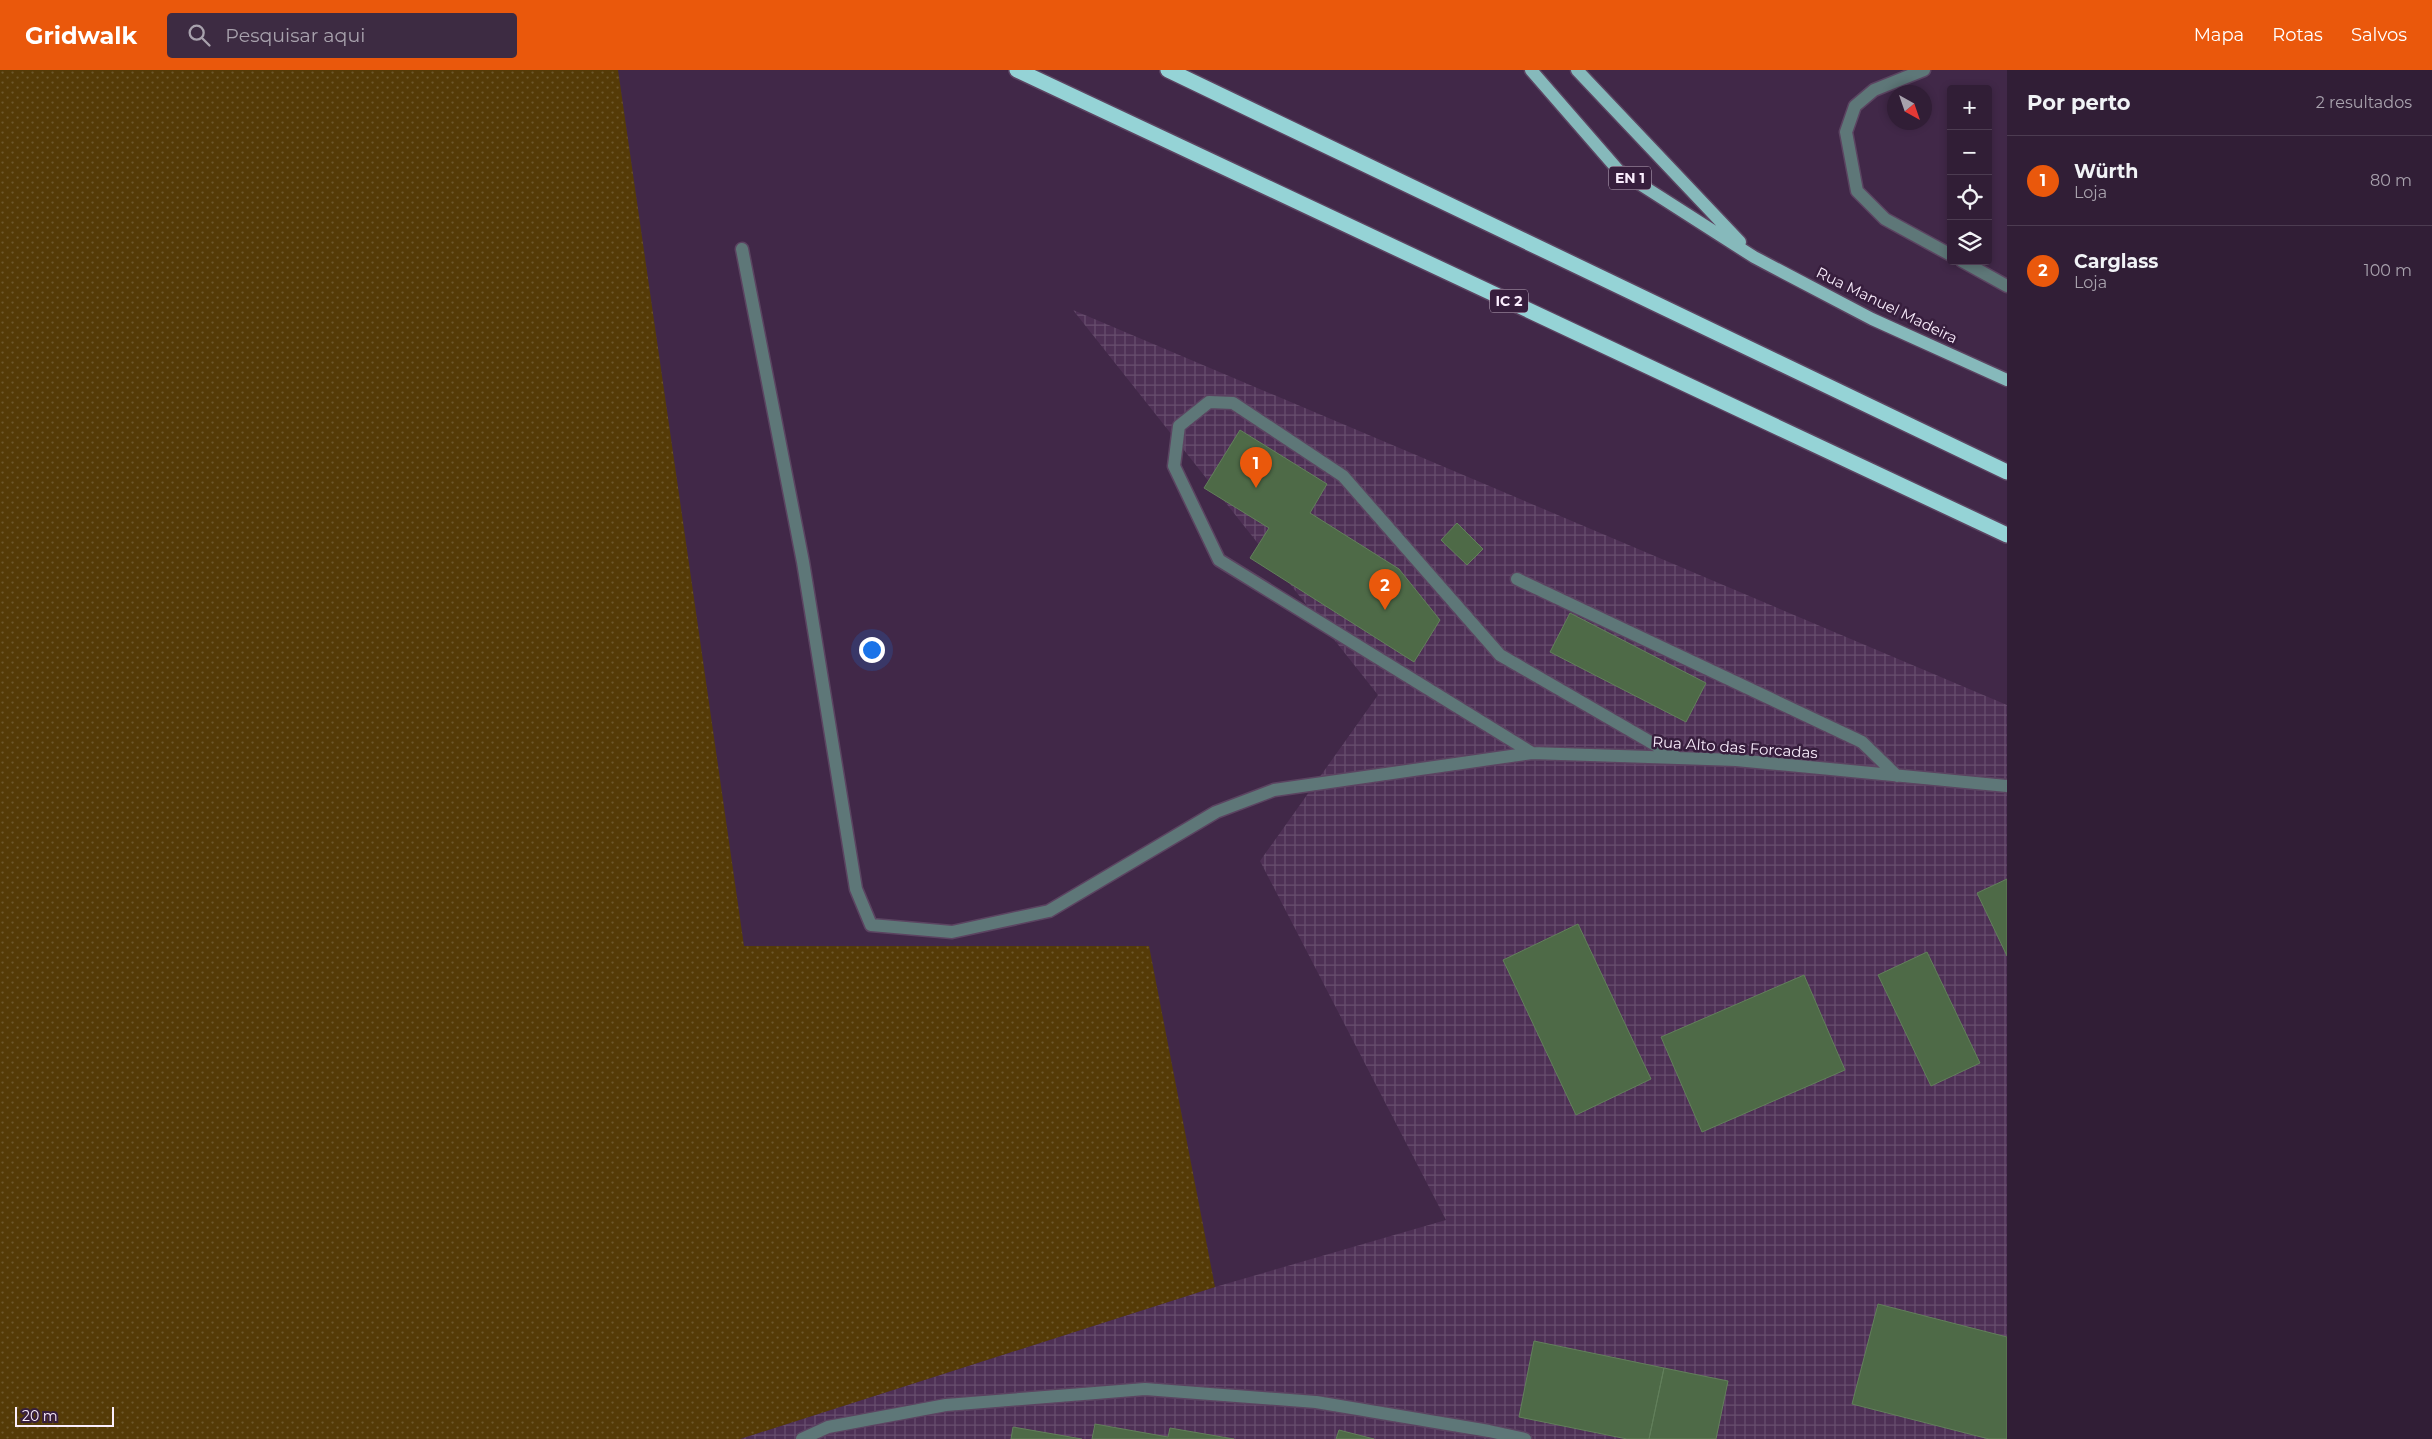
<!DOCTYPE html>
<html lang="pt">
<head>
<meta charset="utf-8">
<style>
  :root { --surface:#311e36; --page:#3d2b42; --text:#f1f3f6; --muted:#a8a2ad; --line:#4c3c51; --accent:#ea580c }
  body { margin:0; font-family:Montserrat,sans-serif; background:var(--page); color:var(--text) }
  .controls { position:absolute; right:15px; top:15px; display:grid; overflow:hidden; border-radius:5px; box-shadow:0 2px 8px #0003 }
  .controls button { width:45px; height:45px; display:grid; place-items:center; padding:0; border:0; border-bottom:1px solid var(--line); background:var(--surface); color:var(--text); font:25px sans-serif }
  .compass { position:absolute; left:1887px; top:15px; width:45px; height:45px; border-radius:50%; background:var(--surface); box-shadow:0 2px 8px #0003; rotate:140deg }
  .scale { position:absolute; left:15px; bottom:12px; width:99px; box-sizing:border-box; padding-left:5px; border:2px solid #faedfd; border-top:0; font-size:14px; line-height:18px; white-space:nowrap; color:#faedfd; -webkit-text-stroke:4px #371e3d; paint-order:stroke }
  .you { position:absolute; left:871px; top:579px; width:18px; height:18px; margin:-12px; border:4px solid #fff; border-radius:50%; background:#1a73e8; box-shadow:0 0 0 8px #1a73e833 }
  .badge { display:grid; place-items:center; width:32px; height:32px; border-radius:50%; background:var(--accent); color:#fff; font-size:16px; font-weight:700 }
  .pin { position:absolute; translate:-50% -41px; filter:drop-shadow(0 1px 2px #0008) }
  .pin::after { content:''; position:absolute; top:26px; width:18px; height:15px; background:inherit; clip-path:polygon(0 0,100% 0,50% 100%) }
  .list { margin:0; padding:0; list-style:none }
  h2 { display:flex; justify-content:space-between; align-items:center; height:65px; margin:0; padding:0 20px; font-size:21px }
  h2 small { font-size:16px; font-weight:400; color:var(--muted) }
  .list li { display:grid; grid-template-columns:32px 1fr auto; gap:15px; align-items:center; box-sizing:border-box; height:90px; padding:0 20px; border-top:1px solid var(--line) }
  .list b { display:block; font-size:19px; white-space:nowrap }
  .list p { margin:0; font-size:16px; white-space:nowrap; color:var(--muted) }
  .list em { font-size:16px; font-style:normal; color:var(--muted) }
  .icon { flex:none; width:28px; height:28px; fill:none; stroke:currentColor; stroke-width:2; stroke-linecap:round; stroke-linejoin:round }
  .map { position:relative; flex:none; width:2007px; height:1369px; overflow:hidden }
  header { display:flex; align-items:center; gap:30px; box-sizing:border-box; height:70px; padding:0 25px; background:var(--accent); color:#fff }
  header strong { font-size:24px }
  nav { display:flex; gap:28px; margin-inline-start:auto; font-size:18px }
  .search { width:350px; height:45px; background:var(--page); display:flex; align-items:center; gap:12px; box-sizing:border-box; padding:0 18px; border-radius:5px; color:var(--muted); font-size:19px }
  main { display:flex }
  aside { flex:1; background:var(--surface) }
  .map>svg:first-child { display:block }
  .industrial { fill:url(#industrial-grid) }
  .grass { fill:url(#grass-dots) }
  .building { fill:#4e6a47; stroke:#627f5b }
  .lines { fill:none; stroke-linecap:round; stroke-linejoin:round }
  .lane-casing { stroke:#5b4461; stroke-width:15 }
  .street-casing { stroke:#5b4461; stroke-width:15 }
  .primary-casing { stroke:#5b4461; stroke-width:15 }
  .highway-casing { stroke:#5b4461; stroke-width:18 }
  .lane { stroke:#5e7778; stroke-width:12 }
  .street { stroke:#5e7778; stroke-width:12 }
  .primary { stroke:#86b9bb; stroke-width:12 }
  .highway { stroke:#95d3d6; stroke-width:15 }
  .labels { text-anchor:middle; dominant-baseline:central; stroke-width:5; stroke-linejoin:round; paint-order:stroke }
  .shield { fill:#371e3d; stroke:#c0afc3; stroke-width:1 }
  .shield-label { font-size:14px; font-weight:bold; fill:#faedfd }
  .street-label { font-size:15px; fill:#faedfd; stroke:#371e3d }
</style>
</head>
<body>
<header>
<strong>Gridwalk</strong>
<div class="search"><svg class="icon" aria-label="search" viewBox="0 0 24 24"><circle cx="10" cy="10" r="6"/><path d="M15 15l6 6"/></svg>Pesquisar aqui</div>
<nav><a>Mapa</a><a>Rotas</a><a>Salvos</a></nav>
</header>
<main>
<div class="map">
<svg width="2007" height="1369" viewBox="0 0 2007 1369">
  <defs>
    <pattern id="industrial-grid" width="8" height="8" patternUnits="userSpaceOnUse" patternTransform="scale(1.25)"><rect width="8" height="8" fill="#4e3055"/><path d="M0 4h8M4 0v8" fill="none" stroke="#684e6e"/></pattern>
    <pattern id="grass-dots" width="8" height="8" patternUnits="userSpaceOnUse" patternTransform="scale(1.25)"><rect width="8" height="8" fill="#553b07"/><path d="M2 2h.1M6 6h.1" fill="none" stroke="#6e582c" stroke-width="1.8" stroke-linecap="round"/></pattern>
  </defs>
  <rect width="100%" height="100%" fill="#412848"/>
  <path class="industrial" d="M1073 240 2007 635V1369H740L1215 1217 1446 1150 1260 791 1378 625Z"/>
  <path class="grass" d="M0 0H618L744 876H1149L1215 1217 740 1369H0Z"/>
  <path class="building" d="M1240 360 1327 414 1310 443 1399 499 1440 550 1414 592 1250 488 1269 458 1204 418Z
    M1457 453 1483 479 1467 495 1441 470Z
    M1570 543 1706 613 1686 652 1550 582Z
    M2007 809V886L1977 823Z
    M1578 854 1651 1009 1576 1045 1503 890Z
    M1927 882 1980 993 1931 1016 1878 905Z
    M1804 905 1845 1000 1702 1062 1661 967Z
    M1878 1234 2007 1267V1369H1989L1852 1334Z
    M1534 1271 1664 1298 1649 1369H1627L1519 1347Z
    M1664 1298 1728 1311 1716 1369H1649Z
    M1095 1354 1168 1367 1170 1358 1234 1369H1092Z
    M1013 1357 1082 1369H1011Z
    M1339 1360 1374 1369H1336Z"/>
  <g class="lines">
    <defs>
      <path id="lane" d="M742 179 803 492 856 819 871 855 952 862 1049 841 1216 742 1274 720 1532 683 1736 690 2007 716
        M1517 509 1862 672 1897 706
        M1532 683 1219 490 1174 396 1179 356 1209 332 1233 333 1343 406 1500 585 1678 688
        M802 1369 828 1357 946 1335 1145 1319 1316 1332 1489 1361 1525 1369"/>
      <path id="street" d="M1924 0 1874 20 1855 36 1846 62 1857 121 1885 149 1951 185
        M1962 191 2007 216"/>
      <path id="primary" d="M1531 0 1618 100 1754 187 1872 249 2007 310
        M1577 0 1740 172"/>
      <path id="highway" d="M1017 0 2007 465
        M1168 0 2007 402"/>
    </defs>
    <use href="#lane" class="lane-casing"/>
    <use href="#street" class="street-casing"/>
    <use href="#primary" class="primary-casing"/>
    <use href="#highway" class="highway-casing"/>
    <use href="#lane" class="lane"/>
    <use href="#street" class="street"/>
    <use href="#primary" class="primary"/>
    <use href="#highway" class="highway"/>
  </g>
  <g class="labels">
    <g class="shield">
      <rect x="1609" y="96.5" width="42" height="23" rx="4"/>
      <rect x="1490" y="219.5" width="38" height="23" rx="4"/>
    </g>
    <g class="shield-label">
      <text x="1630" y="108">EN 1</text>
      <text x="1509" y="231">IC 2</text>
    </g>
    <g class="street-label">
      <text transform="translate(1887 235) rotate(26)">Rua Manuel Madeira</text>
      <text transform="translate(1735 677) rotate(4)">Rua Alto das Forcadas</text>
    </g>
  </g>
</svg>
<div class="controls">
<button>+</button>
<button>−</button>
<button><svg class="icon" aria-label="locate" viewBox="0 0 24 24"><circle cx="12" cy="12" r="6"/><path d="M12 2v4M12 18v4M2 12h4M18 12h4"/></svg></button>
<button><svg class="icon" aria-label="layers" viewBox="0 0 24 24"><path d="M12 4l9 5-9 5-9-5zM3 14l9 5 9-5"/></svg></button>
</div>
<svg class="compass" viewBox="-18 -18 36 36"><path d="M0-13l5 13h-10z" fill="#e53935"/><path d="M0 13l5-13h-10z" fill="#a8a2ad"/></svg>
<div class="scale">20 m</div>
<div class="you"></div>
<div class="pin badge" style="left:1256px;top:418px">1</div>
<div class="pin badge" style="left:1385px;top:540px">2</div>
</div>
<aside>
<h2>Por perto<small>2 resultados</small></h2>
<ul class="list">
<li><span class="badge">1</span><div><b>Würth</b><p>Loja</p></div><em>80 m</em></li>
<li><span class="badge">2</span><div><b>Carglass</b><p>Loja</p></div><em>100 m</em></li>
</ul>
</aside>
</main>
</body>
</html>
